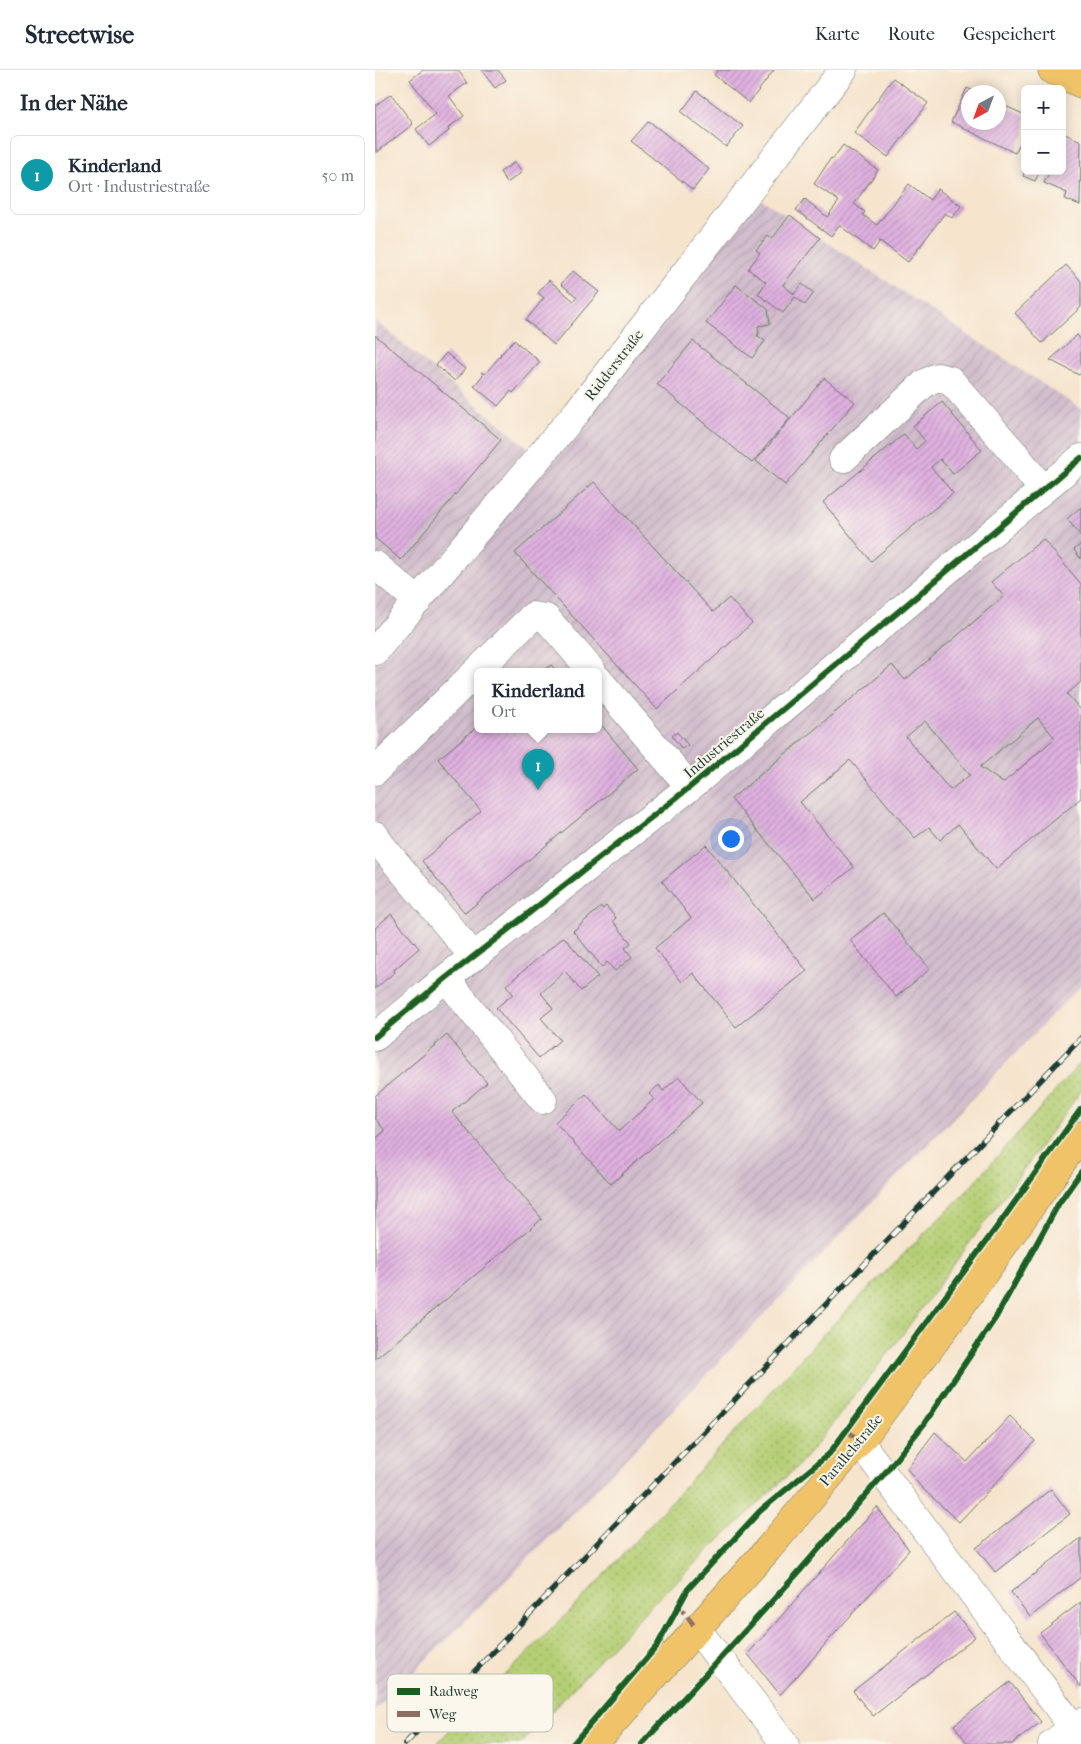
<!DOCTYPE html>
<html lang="de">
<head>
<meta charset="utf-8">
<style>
  :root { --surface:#fff; --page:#f6f6f7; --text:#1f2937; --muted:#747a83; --line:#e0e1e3; --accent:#db2777 }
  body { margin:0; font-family:"IM FELL French Canon",serif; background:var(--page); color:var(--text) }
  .controls { position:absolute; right:15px; top:15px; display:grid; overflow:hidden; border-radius:8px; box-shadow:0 2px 12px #0003 }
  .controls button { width:45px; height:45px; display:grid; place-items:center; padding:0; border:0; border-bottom:1px solid var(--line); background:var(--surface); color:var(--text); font:25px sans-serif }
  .compass { position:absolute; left:586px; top:15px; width:45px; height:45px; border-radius:50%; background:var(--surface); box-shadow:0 2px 12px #0003; rotate:221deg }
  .you { position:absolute; left:355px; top:768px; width:18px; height:18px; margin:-12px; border:4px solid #fff; border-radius:50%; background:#1a73e8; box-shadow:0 0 0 8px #1a73e833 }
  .badge { display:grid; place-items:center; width:32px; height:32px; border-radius:50%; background:var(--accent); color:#fff; font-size:16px; font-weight:700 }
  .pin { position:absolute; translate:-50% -41px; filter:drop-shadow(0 1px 2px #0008) }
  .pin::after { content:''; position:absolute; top:26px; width:18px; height:15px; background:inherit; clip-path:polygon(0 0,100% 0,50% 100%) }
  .popup { position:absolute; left:99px; top:598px; width:128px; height:65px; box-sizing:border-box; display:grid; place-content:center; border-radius:8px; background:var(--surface); filter:drop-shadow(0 1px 4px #0005); font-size:16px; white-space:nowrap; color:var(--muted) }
  .popup b { font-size:19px; color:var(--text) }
  .popup::after { content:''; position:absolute; left:50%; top:100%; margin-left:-10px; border:10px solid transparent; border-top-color:var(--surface) }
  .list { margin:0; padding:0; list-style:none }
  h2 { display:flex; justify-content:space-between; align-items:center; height:65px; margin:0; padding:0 20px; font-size:21px }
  h2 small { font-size:16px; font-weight:400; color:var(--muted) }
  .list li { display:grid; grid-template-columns:32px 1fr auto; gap:15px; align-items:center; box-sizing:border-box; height:80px; margin:0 10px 10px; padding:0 10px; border:1px solid var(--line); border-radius:8px }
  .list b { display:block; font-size:19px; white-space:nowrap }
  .list p { margin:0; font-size:16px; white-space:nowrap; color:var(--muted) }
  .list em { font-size:16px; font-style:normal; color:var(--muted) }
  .map { position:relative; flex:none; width:706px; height:1674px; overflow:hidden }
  header { display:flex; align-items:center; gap:30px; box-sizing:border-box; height:70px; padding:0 25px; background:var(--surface); border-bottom:1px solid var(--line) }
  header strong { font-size:24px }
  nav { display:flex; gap:28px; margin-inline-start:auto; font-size:18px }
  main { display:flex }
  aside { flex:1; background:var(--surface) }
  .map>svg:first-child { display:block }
  .industrial { fill:url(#industrial-furrows); fill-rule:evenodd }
  .green { fill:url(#green-dots); stroke:#6a8654 }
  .building { fill:url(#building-hatch); fill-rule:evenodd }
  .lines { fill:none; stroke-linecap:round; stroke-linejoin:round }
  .minor-casing { stroke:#6a776a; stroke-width:29 }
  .major-casing { stroke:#6a776a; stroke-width:29 }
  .minor { stroke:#fff; stroke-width:28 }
  .major { stroke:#f0c369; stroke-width:28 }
  .rail-casing { stroke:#1f3d34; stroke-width:5.5 }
  .rail { stroke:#fbf7ec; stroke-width:4; stroke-dasharray:11; stroke-linecap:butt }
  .quiet { stroke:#8d6e63; stroke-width:5; stroke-dasharray:10 5; stroke-linecap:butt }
  .cycleway-casing { stroke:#fbf7ec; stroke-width:9 }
  .cycleway { stroke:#1b5e20; stroke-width:6 }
  .labels { text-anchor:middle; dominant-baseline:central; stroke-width:4; stroke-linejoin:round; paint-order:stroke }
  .street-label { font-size:15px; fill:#1f3d34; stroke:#fbf7ec }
  .key { fill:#fbf7ec; stroke:#b9bfb5; stroke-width:1 }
  .key-label { font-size:14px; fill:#1f3d34 }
</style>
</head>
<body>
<header>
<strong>Streetwise</strong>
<nav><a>Karte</a><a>Route</a><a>Gespeichert</a></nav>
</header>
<main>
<aside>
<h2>In der Nähe<small></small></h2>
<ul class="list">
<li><span class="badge" style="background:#0f9aa8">1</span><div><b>Kinderland</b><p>Ort · Industriestraße</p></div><em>50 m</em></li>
</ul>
</aside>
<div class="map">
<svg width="706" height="1674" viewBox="0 0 706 1674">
  <defs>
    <pattern id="industrial-furrows" width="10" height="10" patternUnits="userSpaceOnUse" patternTransform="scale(1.25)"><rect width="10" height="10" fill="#d1bdcc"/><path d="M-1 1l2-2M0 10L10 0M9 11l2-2" fill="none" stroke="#b3a3b0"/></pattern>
    <pattern id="green-dots" width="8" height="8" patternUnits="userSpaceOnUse" patternTransform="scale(1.25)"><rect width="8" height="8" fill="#b5cf75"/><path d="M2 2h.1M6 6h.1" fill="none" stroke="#93a961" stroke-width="1.8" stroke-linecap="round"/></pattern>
    <pattern id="building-hatch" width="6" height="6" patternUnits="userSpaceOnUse" patternTransform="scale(1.25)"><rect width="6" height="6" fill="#e0b1e0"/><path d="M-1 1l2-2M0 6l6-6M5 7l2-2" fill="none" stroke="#b591b6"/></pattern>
  </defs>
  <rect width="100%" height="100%" fill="#fbf7ec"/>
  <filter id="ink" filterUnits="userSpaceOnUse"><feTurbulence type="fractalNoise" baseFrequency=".02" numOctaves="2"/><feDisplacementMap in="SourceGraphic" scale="10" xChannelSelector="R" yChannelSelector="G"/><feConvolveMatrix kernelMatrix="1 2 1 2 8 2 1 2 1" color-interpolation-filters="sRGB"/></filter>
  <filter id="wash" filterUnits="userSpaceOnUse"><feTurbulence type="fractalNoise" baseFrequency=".0096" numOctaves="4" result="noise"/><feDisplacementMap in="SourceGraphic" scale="20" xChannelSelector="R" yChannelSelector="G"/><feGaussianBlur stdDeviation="1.12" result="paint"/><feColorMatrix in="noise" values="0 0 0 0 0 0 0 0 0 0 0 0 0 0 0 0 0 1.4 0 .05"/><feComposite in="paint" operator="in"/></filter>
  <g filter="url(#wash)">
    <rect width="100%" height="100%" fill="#f6e4cd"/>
    <path class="industrial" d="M377 123 706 339V915L186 1456 0 1641V251L168 390ZM103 601H223V659H103Z"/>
    <path class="green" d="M706 992V1021L516 1280 427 1392 275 1536 146 1674H61L211 1525 456 1256 591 1122Z"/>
    <g id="blocks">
      <path class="building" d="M48 0H83L92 13 74 26 89 46 73 58 74 61 54 76 41 59 61 44 35 10Z
        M106 0H123L131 10 120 18Z
        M343 0H399L374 33 339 5Z
        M518 8 553 33 513 87 479 63Z
        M592 18 601 22H594V52H624V33L650 45V63L640 83 576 52Z
        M322 21 368 56 351 77 306 42Z
        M16 24 38 54 1 83 0 36Z
        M274 51 334 99 318 120 256 71Z
        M690 64 706 71 705 135 690 129 692 123 669 113 675 101H687V70Z
        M468 75 503 100 479 134 490 142 488 145 502 155 534 114 555 130 563 119 586 136 577 148 570 143 533 192 505 171 498 181 464 155 456 166 421 140 430 129 452 147 464 131 439 114 456 88 458 89Z
        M140 92 147 102 132 113 125 102Z
        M650 101H665L660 111 648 106Z
        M415 145 445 168 408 215 419 224 427 214 439 223 430 235 420 227 408 243 383 224 391 212 373 199 385 183 381 180 393 166 397 169Z
        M691 195 706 211V237L667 273 640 243Z
        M198 201 224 222 179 275 151 250 169 228 163 223 174 210 199 231 202 227 186 214Z
        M361 215 393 239 395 254 383 256 384 264 382 265 390 271 377 288 331 253Z
        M0 265 126 370 26 490 0 468Z
        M702 265 706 270V303L704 305 675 290Z
        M139 270 165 292 138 323 136 321 123 336 99 316 108 305 106 302 110 304 126 285 125 284 127 283Z
        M318 271 415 348 377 393 282 314Z
        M71 283 90 299 80 311 61 295Z
        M449 308 480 332 410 415 381 391Z
        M567 332 607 380 578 404 565 389 556 397 578 423 496 491 448 432 529 364 541 379 550 371 538 356Z
        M219 412 338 542 354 528 377 553 282 639 140 483Z
        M706 437V466L692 449Z
        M668 469 706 514V612L692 624 706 640V728L621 799 583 754 565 770 554 757 540 768 475 690 425 732 479 797 440 829 356 729 517 595 530 610 629 526 616 512ZM663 648 680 668 628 713 605 697ZM550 651 595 705 575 720 531 667Z
        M706 474V489L699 480Z
        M176 595 182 601H168Z
        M223 651 263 699 90 843 47 791 106 741 63 689 103 656V659H223Z
        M302 662 313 675 307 679 297 666Z
        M331 775 432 901 361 957 318 903 307 912 280 878 316 848 287 811Z
        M231 836 241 848 238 851 256 873 250 878 257 887 240 901 232 892 227 897 198 861 226 837 228 839Z
        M508 843 555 899 521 927 475 870Z
        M16 844 44 878 19 900 20 902 0 919V858Z
        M189 867 223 907 206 921 190 901 166 923 178 938 166 948 185 970 164 988 121 938 138 924 131 915Z
        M72 965 112 1013 77 1042 167 1149 0 1289V1069L10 1061 0 1048V1026Z
        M304 1007 327 1033 236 1114 180 1052 211 1024 244 1061 279 1029 274 1024 284 1015 288 1021Z
        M635 1346 660 1371 584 1452 546 1417 532 1399 560 1362 592 1392Z
        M676 1419 695 1444 620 1502 601 1478Z
        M502 1437 534 1480 405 1625 373 1584Z
        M706 1468V1507L655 1547 636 1522Z
        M706 1532V1617L665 1563Z
        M579 1542 600 1567 498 1646 478 1621Z
        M635 1612 666 1652 637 1674H593L579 1655Z"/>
    </g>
  </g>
  <g filter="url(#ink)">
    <use href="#blocks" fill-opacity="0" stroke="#6a776a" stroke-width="1"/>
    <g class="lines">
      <defs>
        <path id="minor" d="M468 389 550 313 562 307 575 310 639 383 668 420
          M0 495 43 531
          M0 581 202 342 468 0
          M223 609 315 717
          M0 701 158 546 171 548 217 601
          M0 765 6 775 99 887
          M71 908 168 1030
          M0 967 71 908 315 717 706 388
          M484 1371 706 1668
          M321 1558 410 1674
          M677 1674 706 1652"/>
        <path id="major" d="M677 0 706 14
          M219 1674 393 1479 492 1362 581 1243 706 1065"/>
      </defs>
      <use href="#minor" class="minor-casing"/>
      <use href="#major" class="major-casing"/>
      <use href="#minor" class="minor"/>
      <use href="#major" class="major"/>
      <defs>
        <path id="rail" d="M30 1674 706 968"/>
      </defs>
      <use href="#rail" class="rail-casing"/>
      <use href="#rail" class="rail"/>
      <path class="quiet" d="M472 1360 484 1371
        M303 1535 321 1558"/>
      <defs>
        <path id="cycleway" d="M0 967 71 908 315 717 706 388
          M198 1674 282 1576 313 1519 385 1441 454 1384 627 1150 706 1039
          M267 1674 421 1505 509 1404 549 1354 621 1247 684 1133 706 1102"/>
      </defs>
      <use href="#cycleway" class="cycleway-casing"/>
      <use href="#cycleway" class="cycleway"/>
    </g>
  </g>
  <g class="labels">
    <g class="street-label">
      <text transform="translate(239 295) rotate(-52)">Ridderstraße</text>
      <text transform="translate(349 673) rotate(-40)">Industriestraße</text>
      <text transform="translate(476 1380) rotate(-50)">Parallelstraße</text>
    </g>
  </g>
  <rect x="12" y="1604" width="166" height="58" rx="8" class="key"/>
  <rect x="22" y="1618" width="23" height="7" fill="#1b5e20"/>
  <rect x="22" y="1641" width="23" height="6" fill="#8d6e63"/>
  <g class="key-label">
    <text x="54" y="1626">Radweg</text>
    <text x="54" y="1649">Weg</text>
  </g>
</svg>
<div class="controls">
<button>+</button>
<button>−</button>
</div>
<svg class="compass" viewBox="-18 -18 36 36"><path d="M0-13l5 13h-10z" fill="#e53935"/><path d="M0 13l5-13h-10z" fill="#747a83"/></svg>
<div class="you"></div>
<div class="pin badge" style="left:163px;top:720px;background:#0f9aa8">1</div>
<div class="popup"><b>Kinderland</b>Ort</div>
</div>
</main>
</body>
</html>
